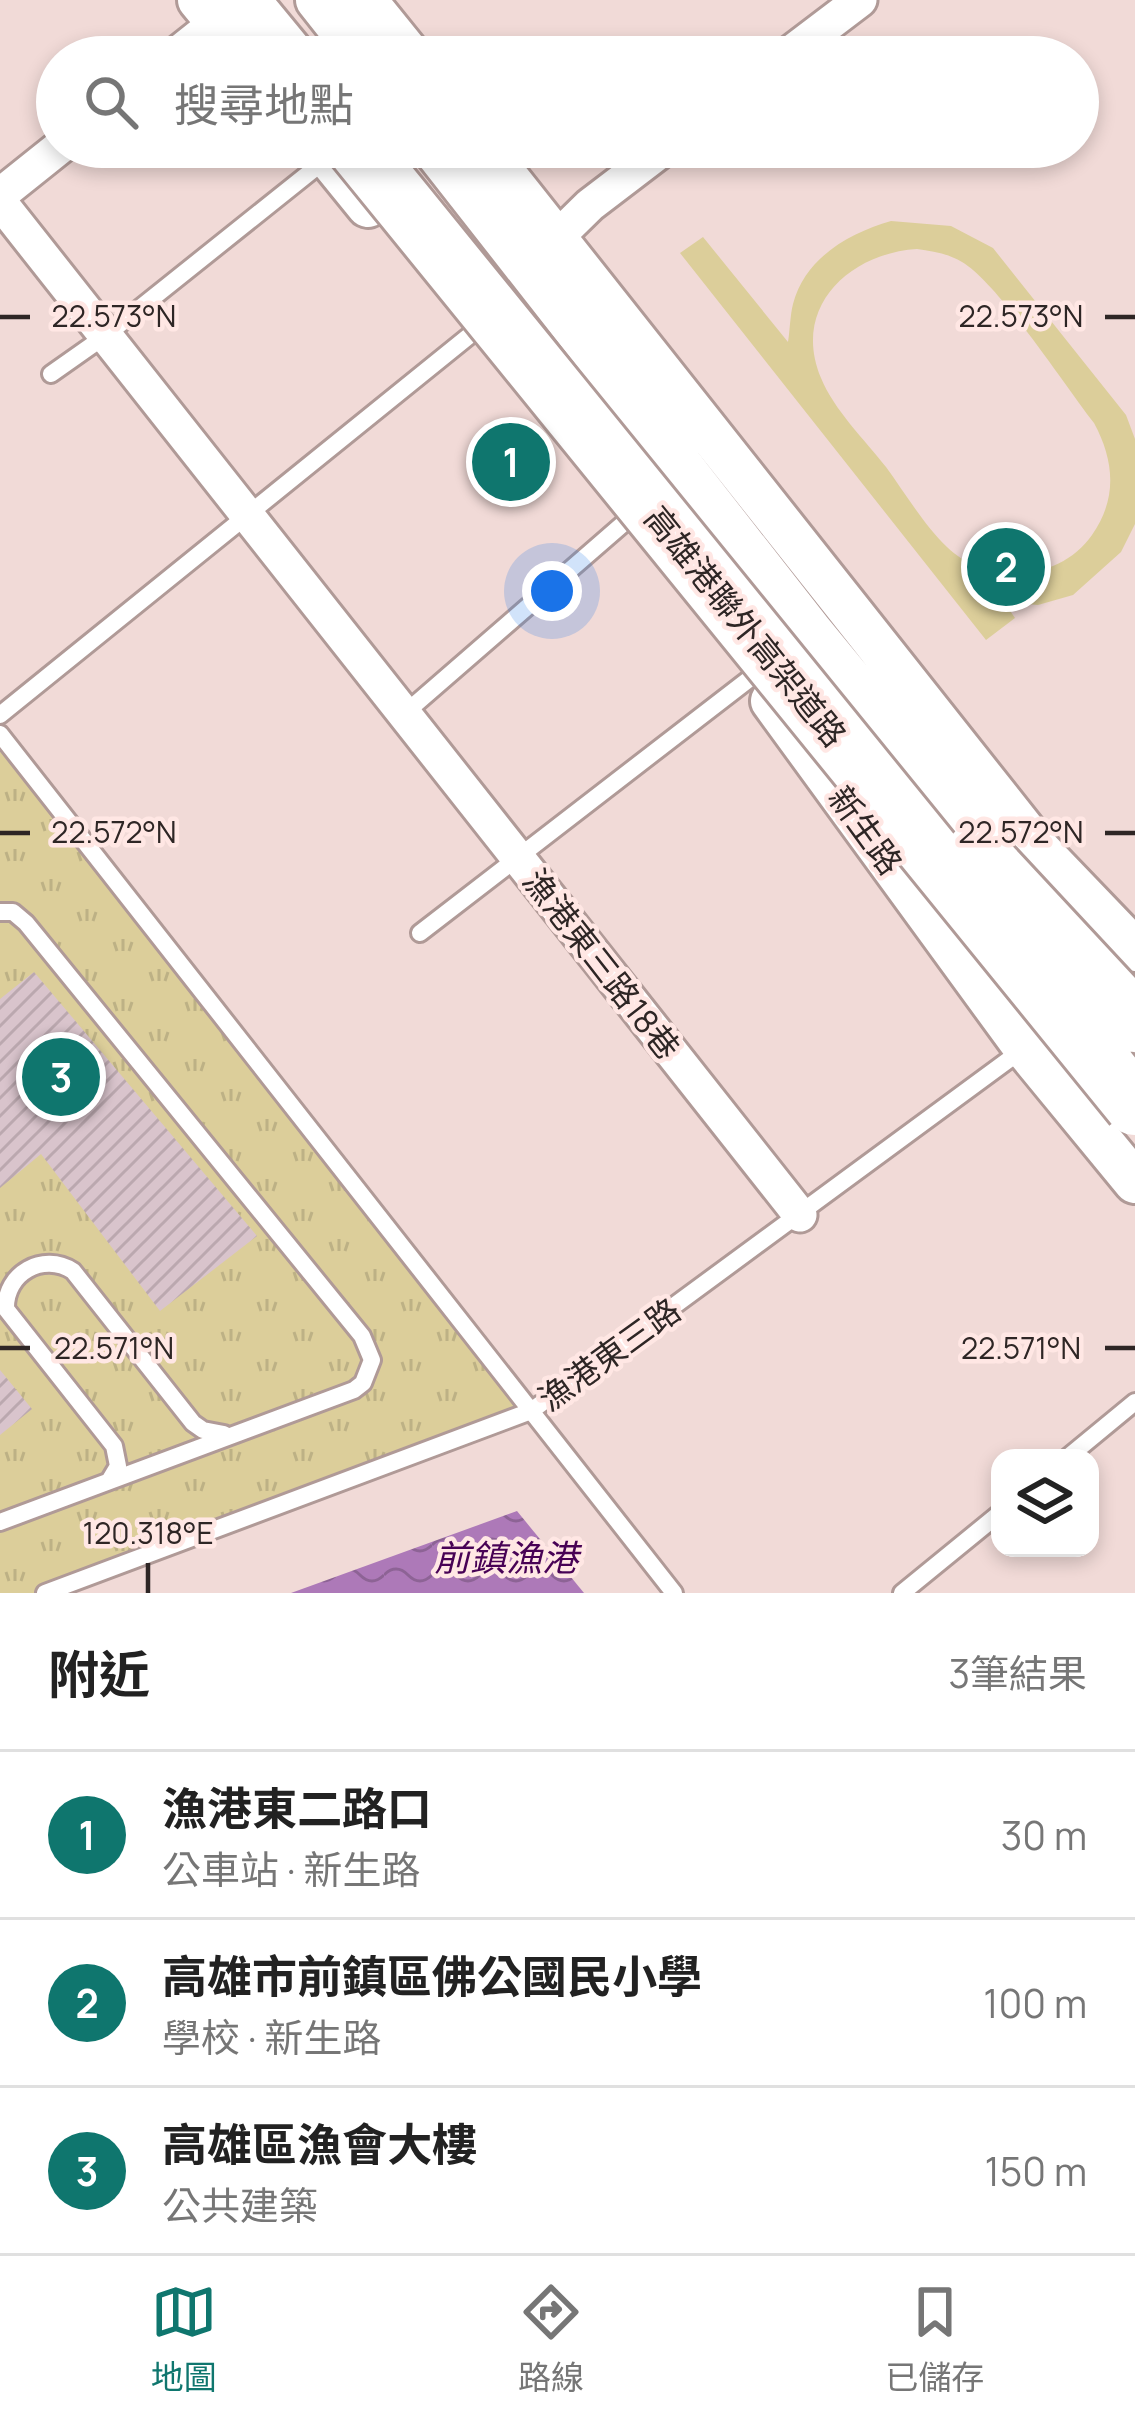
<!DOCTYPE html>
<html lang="zh-TW">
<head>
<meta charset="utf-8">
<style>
  :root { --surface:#fff; --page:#f6f6f6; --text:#222; --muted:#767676; --line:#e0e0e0; --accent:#0f766e }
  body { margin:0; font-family:Manrope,"Noto Sans TC",sans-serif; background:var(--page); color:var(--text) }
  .controls { position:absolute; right:36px; bottom:36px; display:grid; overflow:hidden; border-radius:24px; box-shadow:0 6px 18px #0003 }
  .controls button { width:108px; height:108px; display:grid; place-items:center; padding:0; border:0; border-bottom:3px solid var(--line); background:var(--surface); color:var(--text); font:60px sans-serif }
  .you { position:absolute; left:552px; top:591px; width:42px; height:42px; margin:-30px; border:9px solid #fff; border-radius:50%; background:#1a73e8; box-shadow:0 0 0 18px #1a73e833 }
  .badge { display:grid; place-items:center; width:78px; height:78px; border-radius:50%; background:var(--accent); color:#fff; font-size:39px; font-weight:700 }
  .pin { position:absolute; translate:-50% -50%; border:6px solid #fff; box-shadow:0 3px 12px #0006 }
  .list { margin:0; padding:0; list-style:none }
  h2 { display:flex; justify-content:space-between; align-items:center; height:156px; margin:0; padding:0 48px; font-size:51px }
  h2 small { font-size:39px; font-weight:400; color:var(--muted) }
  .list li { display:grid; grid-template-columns:78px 1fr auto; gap:36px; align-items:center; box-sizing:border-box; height:168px; padding:0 48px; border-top:3px solid var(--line) }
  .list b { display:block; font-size:45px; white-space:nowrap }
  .list p { margin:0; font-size:39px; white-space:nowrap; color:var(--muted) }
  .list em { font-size:39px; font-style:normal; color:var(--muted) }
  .icon { flex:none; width:66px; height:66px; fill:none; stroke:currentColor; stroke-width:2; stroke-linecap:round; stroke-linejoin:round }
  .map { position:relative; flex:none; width:1135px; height:1593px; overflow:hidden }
  .search { position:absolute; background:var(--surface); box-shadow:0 6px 18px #0003; left:36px; right:36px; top:36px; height:132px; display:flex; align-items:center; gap:30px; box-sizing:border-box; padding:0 42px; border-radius:66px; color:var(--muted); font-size:45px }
  .sheet { height:660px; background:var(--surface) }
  nav { display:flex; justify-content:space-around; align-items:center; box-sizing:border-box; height:168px; border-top:3px solid var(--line); background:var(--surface); font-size:33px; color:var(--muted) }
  nav a { display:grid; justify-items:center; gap:6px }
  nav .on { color:var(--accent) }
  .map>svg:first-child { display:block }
  .grass { fill:url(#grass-tufts) }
  .pitch { fill:#dcce9a; fill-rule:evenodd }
  .water { fill:url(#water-waves) }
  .building { fill:url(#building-hatch) }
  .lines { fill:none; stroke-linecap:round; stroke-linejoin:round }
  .service-casing { stroke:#b09a97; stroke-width:22 }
  .minor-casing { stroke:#b09a97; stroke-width:39 }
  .tertiary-casing { stroke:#b09a97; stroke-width:48 }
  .motorway-casing { stroke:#b09a97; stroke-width:66 }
  .service { stroke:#fff; stroke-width:16 }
  .minor { stroke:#fff; stroke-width:33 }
  .tertiary { stroke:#fff; stroke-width:42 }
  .motorway { stroke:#fff; stroke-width:60 }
  .motorway-bridge-casing { stroke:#b09a97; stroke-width:66; stroke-linecap:butt }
  .motorway-bridge { stroke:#fff; stroke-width:60 }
  .ticks { fill:none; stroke:#2e2625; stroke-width:4.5 }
  .labels { text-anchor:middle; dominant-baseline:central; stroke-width:9; stroke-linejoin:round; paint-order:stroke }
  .street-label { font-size:33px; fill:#2e2625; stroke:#ffe7e4 }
  .water-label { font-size:36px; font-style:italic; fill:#480255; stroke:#ffe7e4 }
  .ticks-label { font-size:30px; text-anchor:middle; fill:#2e2625; stroke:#ffe7e4; stroke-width:9; stroke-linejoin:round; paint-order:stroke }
</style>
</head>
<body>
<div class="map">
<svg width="1135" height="1593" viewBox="0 0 1135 1593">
  <defs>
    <pattern id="grass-tufts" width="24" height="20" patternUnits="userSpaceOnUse" patternTransform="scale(3)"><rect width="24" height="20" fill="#dcce9a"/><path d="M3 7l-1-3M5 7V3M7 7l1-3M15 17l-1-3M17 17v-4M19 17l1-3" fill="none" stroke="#bdb185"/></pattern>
    <pattern id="water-waves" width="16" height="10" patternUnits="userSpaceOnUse" patternTransform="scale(3)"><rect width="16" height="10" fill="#ad79b8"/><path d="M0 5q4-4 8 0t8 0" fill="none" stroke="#8d6395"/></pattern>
    <pattern id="building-hatch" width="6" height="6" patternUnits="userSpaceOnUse" patternTransform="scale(3)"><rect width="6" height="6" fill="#d9c4cc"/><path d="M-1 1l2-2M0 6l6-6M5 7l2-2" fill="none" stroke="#bba8af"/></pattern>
  </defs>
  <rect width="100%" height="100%" fill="#f1dad7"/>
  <path class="grass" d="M0 734 531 1411 45 1593H0Z"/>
  <path class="pitch" d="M891 221 951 226 993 248 1126 415 1135 439V524L1121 552 1073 595 1038 605 1004 602 1015 618 986 640 680 253 703 237 788 342C790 330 790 316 793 304 805 258 849 233 891 221ZM917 249C933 251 949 254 962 262 998 283 1065 386 1094 423 1114 460 1118 498 1092 535 1060 581 988 587 947 547 924 525 905 493 886 467 865 440 834 410 821 378 791 307 850 253 917 249Z"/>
  <path class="water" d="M517 1511 584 1593H291Z"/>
  <path class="building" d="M34 972 257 1236 160 1311 41 1154 0 1188V999Z
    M0 1370 32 1409 0 1435Z"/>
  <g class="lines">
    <defs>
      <path id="service" d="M51 374 105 336 329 157
        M404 714 639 510
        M0 715 485 323
        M0 734 674 1593
        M0 912H13L26 923 362 1336 372 1360 363 1383 354 1390 0 1522
        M420 933 766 666
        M1067 1458 1135 1402
        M109 1481 118 1466 114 1446 6 1309C5 1273 43 1252 73 1271L193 1423 203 1430 224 1434
        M45 1593 531 1411 1026 1047
        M902 1593 1000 1513"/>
      <path id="minor" d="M173 57 217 22
        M785 57 860 0
        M0 195 60 147
        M0 202 800 1215
        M539 255 590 205 666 147"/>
      <path id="tertiary" d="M199 0 246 57
        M317 0 362 57
        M365 0 411 57
        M320 147 368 206
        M432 147 811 631 1006 869
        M483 147 1040 851 1135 950
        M772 701 1025 1048 1135 1182"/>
      <path id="motorway" d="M237 0 284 57"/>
    </defs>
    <use href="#service" class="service-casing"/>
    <use href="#minor" class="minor-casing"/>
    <use href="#tertiary" class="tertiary-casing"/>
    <use href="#motorway" class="motorway-casing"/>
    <use href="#service" class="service"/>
    <use href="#minor" class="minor"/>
    <use href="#tertiary" class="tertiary"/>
    <use href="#motorway" class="motorway"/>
    <defs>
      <path id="motorway-bridge" d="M357 147 1135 1105
        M977 852 1135 1022"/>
    </defs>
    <use href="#motorway-bridge" class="motorway-bridge-casing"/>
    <use href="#motorway-bridge" class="motorway-bridge"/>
  </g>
  <path class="ticks" d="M0 317H30M1105 317H1135M0 833H30M1105 833H1135M0 1348H30M1105 1348H1135M148 1563V1593"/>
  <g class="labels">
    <g class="street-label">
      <text transform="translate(746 626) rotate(51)">高雄港聯外高架道路</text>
      <text transform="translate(866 830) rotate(54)">新生路</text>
      <text transform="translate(602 964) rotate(52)">漁港東三路18巷</text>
      <text transform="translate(609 1354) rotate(-36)">漁港東三路</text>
    </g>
    <g class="water-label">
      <text x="506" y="1557">前鎮漁港</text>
    </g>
  </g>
  <g class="ticks-label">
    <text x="114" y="327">22.573°N</text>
    <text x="1021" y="327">22.573°N</text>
    <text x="114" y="843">22.572°N</text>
    <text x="1021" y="843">22.572°N</text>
    <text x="114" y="1359">22.571°N</text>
    <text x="1021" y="1359">22.571°N</text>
    <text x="148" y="1544">120.318°E</text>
  </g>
</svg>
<div class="controls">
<button><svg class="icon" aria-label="layers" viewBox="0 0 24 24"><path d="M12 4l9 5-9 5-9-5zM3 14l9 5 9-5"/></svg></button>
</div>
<div class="you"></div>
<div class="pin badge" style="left:511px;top:462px">1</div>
<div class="pin badge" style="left:1006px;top:567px">2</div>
<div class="pin badge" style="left:61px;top:1077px">3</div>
<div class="search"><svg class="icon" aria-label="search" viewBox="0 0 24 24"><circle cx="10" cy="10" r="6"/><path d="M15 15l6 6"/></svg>搜尋地點</div>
</div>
<section class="sheet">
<h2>附近<small>3筆結果</small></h2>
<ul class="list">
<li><span class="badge">1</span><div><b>漁港東二路口</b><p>公車站 · 新生路</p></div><em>30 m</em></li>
<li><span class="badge">2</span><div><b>高雄市前鎮區佛公國民小學</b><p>學校 · 新生路</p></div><em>100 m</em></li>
<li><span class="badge">3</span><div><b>高雄區漁會大樓</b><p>公共建築</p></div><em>150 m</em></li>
</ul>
</section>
<nav>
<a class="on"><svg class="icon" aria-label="map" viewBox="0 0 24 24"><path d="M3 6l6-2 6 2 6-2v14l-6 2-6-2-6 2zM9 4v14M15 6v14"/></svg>地圖</a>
<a><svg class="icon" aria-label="directions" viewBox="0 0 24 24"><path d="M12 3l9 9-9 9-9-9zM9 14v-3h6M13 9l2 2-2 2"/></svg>路線</a>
<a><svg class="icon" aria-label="saved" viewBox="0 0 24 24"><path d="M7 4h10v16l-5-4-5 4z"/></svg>已儲存</a>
</nav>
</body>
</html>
